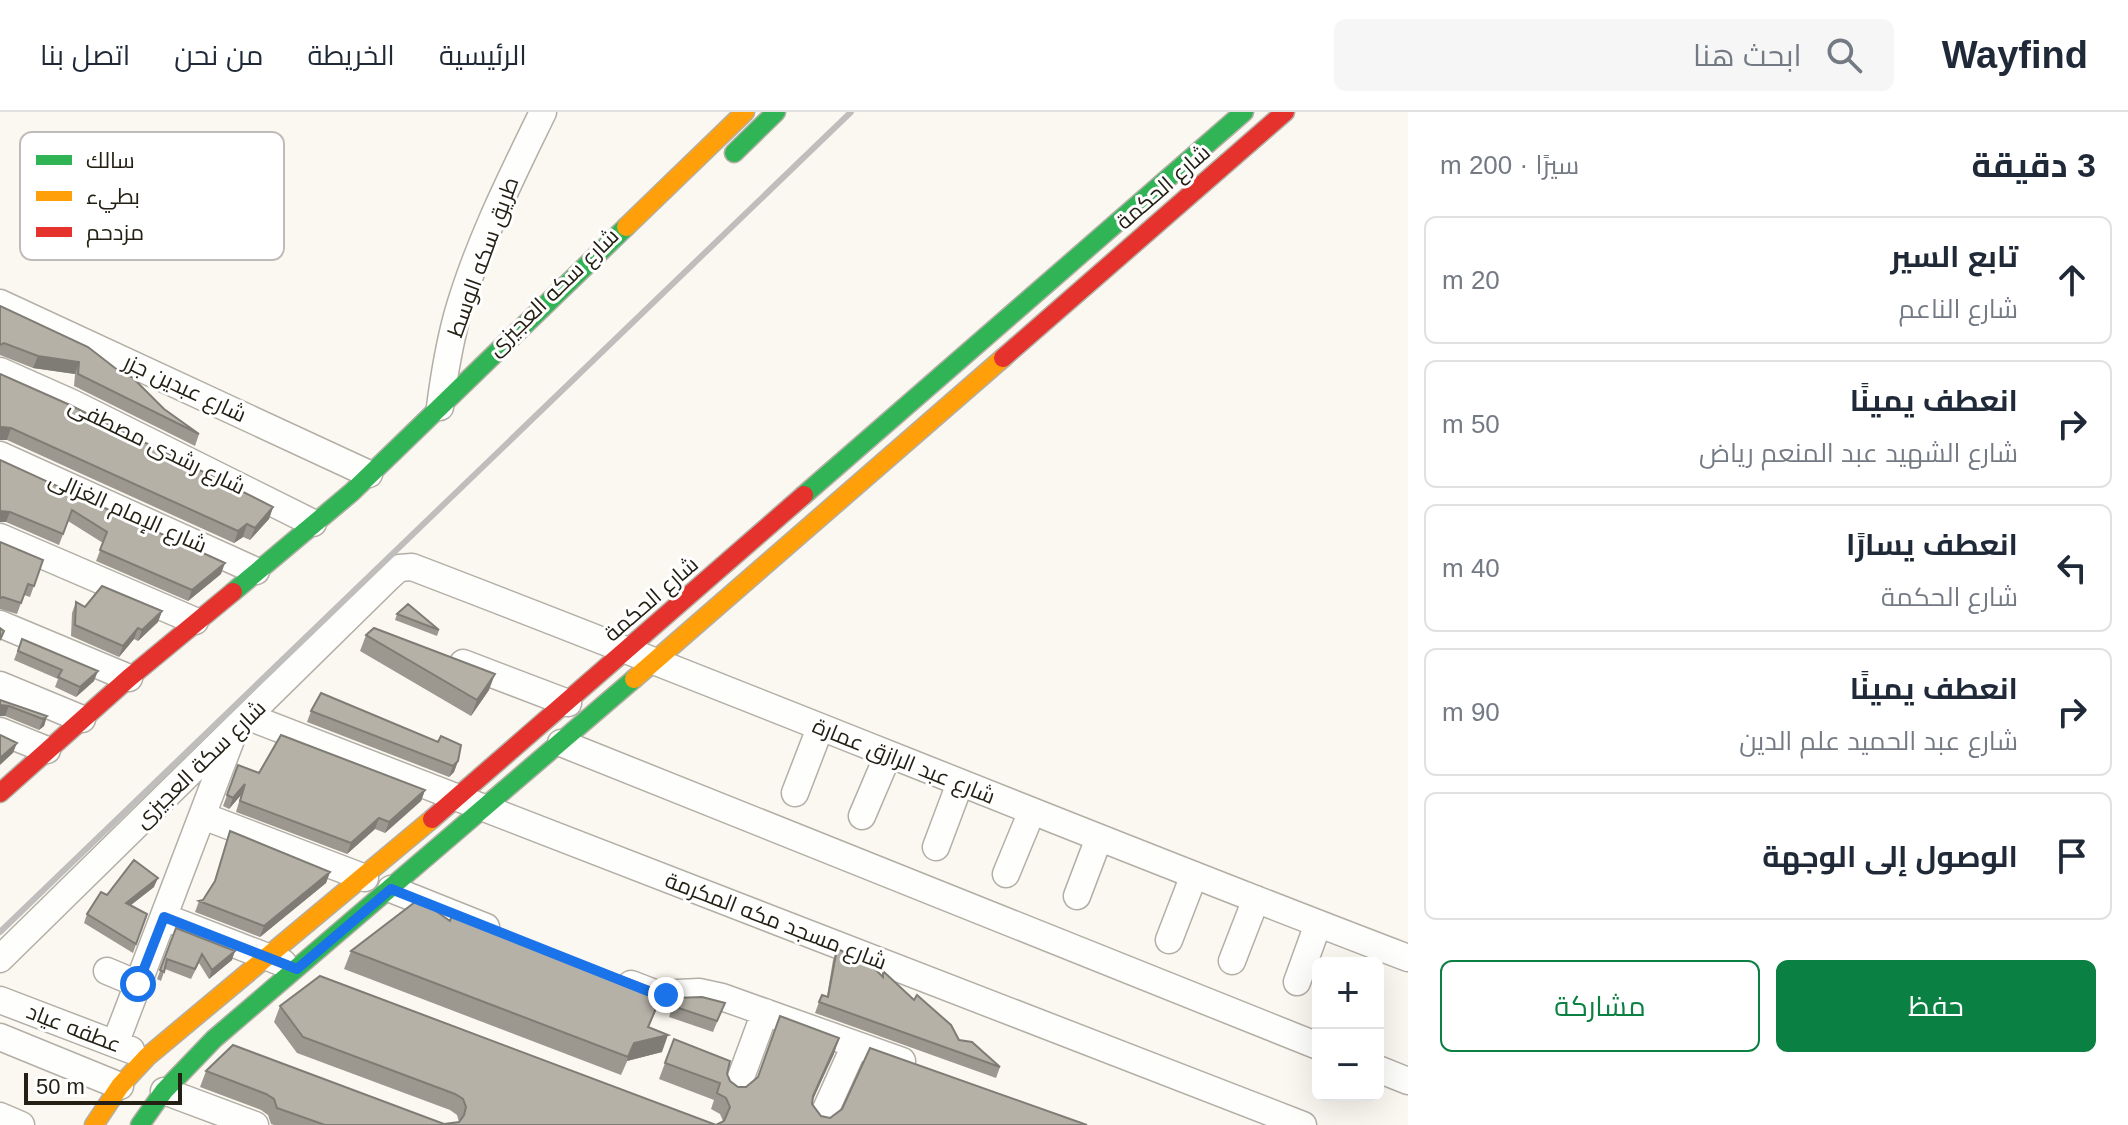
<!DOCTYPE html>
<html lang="ar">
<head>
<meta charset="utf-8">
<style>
  :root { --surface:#fff; --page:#f6f6f7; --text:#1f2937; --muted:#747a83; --line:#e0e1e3; --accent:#0b8043 }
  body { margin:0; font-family:Arial,Cairo,sans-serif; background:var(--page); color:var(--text); direction:rtl }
  .controls { position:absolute; right:24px; bottom:24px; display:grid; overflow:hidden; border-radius:12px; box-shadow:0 8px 32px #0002 }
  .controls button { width:72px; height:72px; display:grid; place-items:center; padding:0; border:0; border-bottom:2px solid var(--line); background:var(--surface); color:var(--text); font:40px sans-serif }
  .scale { position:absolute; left:24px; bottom:20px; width:158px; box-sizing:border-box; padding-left:8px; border:4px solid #242014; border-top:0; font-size:22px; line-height:28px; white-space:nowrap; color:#242014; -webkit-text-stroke:6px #fff; paint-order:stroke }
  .stop { position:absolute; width:24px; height:24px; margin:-18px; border:6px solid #1a73e8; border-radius:50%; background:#fff }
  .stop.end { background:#1a73e8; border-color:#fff; box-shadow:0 2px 8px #0008 }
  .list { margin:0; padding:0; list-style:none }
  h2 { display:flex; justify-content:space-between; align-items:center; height:104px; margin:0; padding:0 32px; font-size:34px }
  h2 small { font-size:26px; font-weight:400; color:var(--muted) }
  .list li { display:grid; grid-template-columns:52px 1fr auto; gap:24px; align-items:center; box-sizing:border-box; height:128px; margin:0 16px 16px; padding:0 16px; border:2px solid var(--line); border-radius:12px }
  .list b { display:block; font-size:30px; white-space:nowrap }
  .list p { margin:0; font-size:26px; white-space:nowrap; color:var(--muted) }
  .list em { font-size:26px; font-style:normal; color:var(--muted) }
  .actions { display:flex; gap:16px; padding:24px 32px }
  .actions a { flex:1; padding:18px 0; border:2px solid var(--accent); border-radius:12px; text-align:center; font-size:28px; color:var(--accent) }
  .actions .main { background:var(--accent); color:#fff }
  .icon { flex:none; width:44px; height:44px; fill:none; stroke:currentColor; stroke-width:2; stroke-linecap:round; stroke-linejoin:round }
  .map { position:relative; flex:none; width:1408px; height:1013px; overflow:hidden; direction:ltr }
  header { display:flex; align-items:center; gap:48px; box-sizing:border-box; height:112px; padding:0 40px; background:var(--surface); border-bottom:2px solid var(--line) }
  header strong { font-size:38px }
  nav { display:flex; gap:44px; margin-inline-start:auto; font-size:28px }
  .search { width:560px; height:72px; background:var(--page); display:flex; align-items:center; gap:20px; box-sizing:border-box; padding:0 28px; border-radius:12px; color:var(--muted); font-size:30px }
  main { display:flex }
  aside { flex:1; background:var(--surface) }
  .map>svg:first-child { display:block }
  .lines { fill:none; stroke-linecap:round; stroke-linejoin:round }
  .street-casing { stroke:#b3afa6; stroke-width:29 }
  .fast-casing { stroke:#b3afa6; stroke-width:21 }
  .slow-casing { stroke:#b3afa6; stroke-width:21 }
  .jam-casing { stroke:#b3afa6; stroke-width:21 }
  .street { stroke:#fefefd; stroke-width:26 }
  .fast { stroke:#30b455; stroke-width:18 }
  .slow { stroke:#ff9f0a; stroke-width:18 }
  .jam { stroke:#e5322d; stroke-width:18 }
  .rail { stroke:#c0bebc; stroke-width:6 }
  .wall { fill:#9c9890 }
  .shaded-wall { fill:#7f7c75 }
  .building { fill:#b5b1a7; stroke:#7f7c75; stroke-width:2 }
  .route { stroke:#1a73e8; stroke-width:10 }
  .labels { text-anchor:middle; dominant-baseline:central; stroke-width:6; stroke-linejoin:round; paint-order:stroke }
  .street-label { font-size:22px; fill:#242014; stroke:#fff }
  .key { fill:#fff; stroke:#bdbcb8; stroke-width:2 }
  .key-label { font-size:22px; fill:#242014 }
</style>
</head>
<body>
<header>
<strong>Wayfind</strong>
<div class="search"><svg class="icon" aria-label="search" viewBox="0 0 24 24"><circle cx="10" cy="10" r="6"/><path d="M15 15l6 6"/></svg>ابحث هنا</div>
<nav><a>الرئيسية</a><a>الخريطة</a><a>من نحن</a><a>اتصل بنا</a></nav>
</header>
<main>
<aside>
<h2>3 دقيقة<small>سيرًا · 200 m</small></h2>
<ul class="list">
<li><svg class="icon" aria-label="ahead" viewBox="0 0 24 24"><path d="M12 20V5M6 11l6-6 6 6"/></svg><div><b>تابع السير</b><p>شارع الناعم</p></div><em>20 m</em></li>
<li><svg class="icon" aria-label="right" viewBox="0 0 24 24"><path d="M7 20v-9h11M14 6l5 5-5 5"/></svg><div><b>انعطف يمينًا</b><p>شارع الشهيد عبد المنعم رياض</p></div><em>50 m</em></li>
<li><svg class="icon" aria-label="left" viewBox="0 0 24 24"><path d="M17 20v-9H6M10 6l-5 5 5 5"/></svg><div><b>انعطف يسارًا</b><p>شارع الحكمة</p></div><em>40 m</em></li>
<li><svg class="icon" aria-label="right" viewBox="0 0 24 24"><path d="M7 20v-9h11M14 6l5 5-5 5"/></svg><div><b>انعطف يمينًا</b><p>شارع عبد الحميد علم الدين</p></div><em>90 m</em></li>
<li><svg class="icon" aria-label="arrive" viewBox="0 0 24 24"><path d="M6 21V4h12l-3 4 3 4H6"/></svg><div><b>الوصول إلى الوجهة</b></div></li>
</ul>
<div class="actions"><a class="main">حفظ</a><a>مشاركة</a></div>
</aside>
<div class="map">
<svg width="1408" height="1013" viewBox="0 0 1408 1013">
  <rect width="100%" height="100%" fill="#fbf8f1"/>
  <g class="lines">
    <defs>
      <path id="street" d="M0 191 369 362
        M0 259 72 291 313 411
        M440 295C444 264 449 234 457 204 477 133 511 66 543 0
        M0 343 256 459
        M0 425 195 509
        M0 512 129 566
        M463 551 568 591
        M0 573 82 607
        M249 605 1303 1013
        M0 619 47 638
        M561 631 1318 934
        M795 681 820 616
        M203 704 365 766
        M862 704 888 643
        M936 735 960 671
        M1006 762 1032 699
        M391 777 486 815
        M1077 784 1099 726
        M164 805 283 851
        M1169 828 1194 763
        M0 847 389 465 399 456 412 455C745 582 1075 719 1408 846
        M1232 849 1256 787
        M107 859 138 872
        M1297 870 1318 812
        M631 872 657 882 699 880 722 885 902 949
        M0 888 131 938
        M0 925 120 974
        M115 932 232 625
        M1378 957 1408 969
        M737 976 765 900
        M164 979 255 1013
        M0 1004 21 1013
        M822 1006 855 933"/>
      <path id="fast" d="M734 41 776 0
        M804 383 1244 0
        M233 480 352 380 626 115
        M140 1013 164 979 214 927 634 567"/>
      <path id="slow" d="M626 115 745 0
        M634 567 1003 246
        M94 1013 120 974 147 945 432 707"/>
      <path id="jam" d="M1003 246 1285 0
        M0 681 129 566 233 480
        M432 707 804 383"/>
    </defs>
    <use href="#street" class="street-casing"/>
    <use href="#fast" class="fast-casing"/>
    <use href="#slow" class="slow-casing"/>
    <use href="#jam" class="jam-casing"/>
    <use href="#street" class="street"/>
    <use href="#fast" class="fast"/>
    <use href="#slow" class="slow"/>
    <use href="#jam" class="jam"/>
    <path class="rail" d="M0 820 851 0"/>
  </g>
  <path class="wall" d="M0 194 164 297 199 322 195 334 74 274 75 262 33 256 0 243Z
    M0 262 273 395 269 407 250 428 243 425 234 431 7 328Z
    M0 348 221 462 188 489 96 449 103 431 68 409 59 433 6 410H0Z
    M0 430 43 448 30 485 24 483 17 502 0 497Z
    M76 490 85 495 162 499 158 510 138 529 134 527 119 545 71 524 72 501Z
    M397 502 439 518 437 524 395 508Z
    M366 523 489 578 471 604 360 539Z
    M22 527 94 569 76 585 55 575 58 567 14 548Z
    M0 588 47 604 44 614 39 618 5 604Z
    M311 599 458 649 454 660 449 665 307 610Z
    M238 653 259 661 425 678 421 689 385 721 375 717 347 742 236 700 241 683 229 697 223 694Z
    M330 760 326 771 260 825 195 800 199 789Z
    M154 775 131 793 147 802 133 841 84 811 87 802 107 783Z
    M450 809 656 898 649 915 662 940 627 949 621 963 344 857 351 839Z
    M176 816 232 848 209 867 199 851 191 867 165 857 161 869 157 867Z
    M837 837 882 864 883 859 959 928 1000 955 996 966 815 901 819 890 827 884 833 848Z
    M675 886 725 891 713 920 669 905Z
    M280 894 716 1013 723 1009 720 1002 711 997 714 988 659 967 674 927 727 962 730 969 738 975H746L839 926 813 988 812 992 821 1004 830 1006 1087 1013H274L271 1012 268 1003 261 998 200 975 206 959 444 1012 459 1010 457 1003 450 998 297 941 274 910Z"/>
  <path class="shaded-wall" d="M38 244 79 250 75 262 33 256Z
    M2 315 11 316 7 328H0V316Z
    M273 395 269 407 250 428 255 416Z
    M0 399 10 400 6 410H0Z
    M247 412 243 425 234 431 238 419Z
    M225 451 221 462 188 489 192 478Z
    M162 499 158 510 138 529 142 518Z
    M138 516 134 527 119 545 123 534Z
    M98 559 94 569 76 585 80 575Z
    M495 562 489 578 471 604 477 588Z
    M0 593 9 594 5 604H0Z
    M47 604 44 614 39 618 43 607Z
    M17 631 13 641 0 653V646Z
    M458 649 454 660 449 665 453 654Z
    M245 672 241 683 229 697 233 686Z
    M425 678 421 689 385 721 389 710Z
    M379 706 375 717 347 742 351 731Z
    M330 760 326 771 260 825 264 814Z
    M158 766 154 775 122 800 126 791Z
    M235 839 232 848 209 867 212 858Z
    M663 880 643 928 668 923 662 940 627 949 621 963 634 931Z
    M839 926 834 942 807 1000 813 984Z"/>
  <path class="building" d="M0 194 88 235 115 256 133 266 164 297 199 322 78 262 79 250 38 244 4 231 0 233Z
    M0 262 70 293 273 395 255 416 247 412 238 419 11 316 2 315 0 316Z
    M0 348 225 451 192 478 100 438 107 420 72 398 63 422 10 400 0 399Z
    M0 430 43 448 34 474 28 472 21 491 3 485 0 486Z
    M102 474 162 499 142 518 138 516 123 534 75 513 76 490 85 495Z
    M408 492 439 518 397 502Z
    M0 516 4 519 0 528Z
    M374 516 495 562 477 588 366 523Z
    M22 527 98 559 80 575 58 565 62 558 18 539Z
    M321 581 438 630 441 624 461 633 458 649 453 654 311 599Z
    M0 588 47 604 43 607 9 594 0 593Z
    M0 623 17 631 0 646Z
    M281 623 425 678 389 710 379 706 351 731 240 689 245 672 233 686 227 683 238 653 259 661Z
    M230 719 330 760 264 814 199 789 203 788 215 769Z
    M134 748 158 766 126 791 147 802 136 832 87 802 101 780 107 783Z
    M419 787 450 809 453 801 663 880 648 915 668 923 634 931 628 945 351 839Z
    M176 816 235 839 212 858 202 842 195 857 167 847 164 860 160 858Z
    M837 837 867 849 883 865V859L914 888 917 883 951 913 959 928 972 930 1000 955 819 890 822 883 828 885Z
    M320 864 716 1013 724 1009 730 995 726 986 717 981 720 971 665 951 674 927 730 949 727 962 730 969 738 975H746L758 965 780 904 839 926 813 984 812 992 821 1004 830 1006 842 997 870 936 1087 1013H325L277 996 274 987 266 982 206 959 233 933 444 1012 459 1010 464 1003 466 995 463 987 455 982 303 925 280 894Z
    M702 885 725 891 717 909 673 894 675 886Z"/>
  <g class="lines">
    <path class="route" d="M138 872 164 805 297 857 391 777 648 879 666 883"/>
  </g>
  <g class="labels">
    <g class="street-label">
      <text transform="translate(1163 75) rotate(-41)">شارع الحكمة</text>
      <text transform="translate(483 145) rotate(-70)">طريق سكه الوسط</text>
      <text transform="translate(553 180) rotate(-44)">شارع سكه العجيزى</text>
      <text transform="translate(185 276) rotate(25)">شارع عبدين جزر</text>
      <text transform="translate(157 334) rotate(26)">شارع رشدى مصطفى</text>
      <text transform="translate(128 400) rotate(24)">شارع الإمام الغزالى</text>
      <text transform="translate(651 487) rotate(-41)">شارع الحكمة</text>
      <text transform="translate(904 649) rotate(22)">شارع عبد الرازق عمارة</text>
      <text transform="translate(200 652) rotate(-44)">شارع سكة العجيزى</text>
      <text transform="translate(776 809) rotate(21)">شارع مسجد مكه المكرمة</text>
      <text transform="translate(74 916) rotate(21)">عطفه عياد</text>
    </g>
  </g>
  <rect x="20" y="20" width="264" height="128" rx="12" class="key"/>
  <rect x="36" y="43" width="36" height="10" fill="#30b455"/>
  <rect x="36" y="79" width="36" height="10" fill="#ff9f0a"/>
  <rect x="36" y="115" width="36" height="10" fill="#e5322d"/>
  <g class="key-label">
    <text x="86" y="56">سالك</text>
    <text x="86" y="92">بطيء</text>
    <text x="86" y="128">مزدحم</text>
  </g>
</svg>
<div class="controls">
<button>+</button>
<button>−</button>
</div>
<div class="scale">50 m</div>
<div class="stop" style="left:138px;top:872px"></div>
<div class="stop end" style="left:666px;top:883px"></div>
</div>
</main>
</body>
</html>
